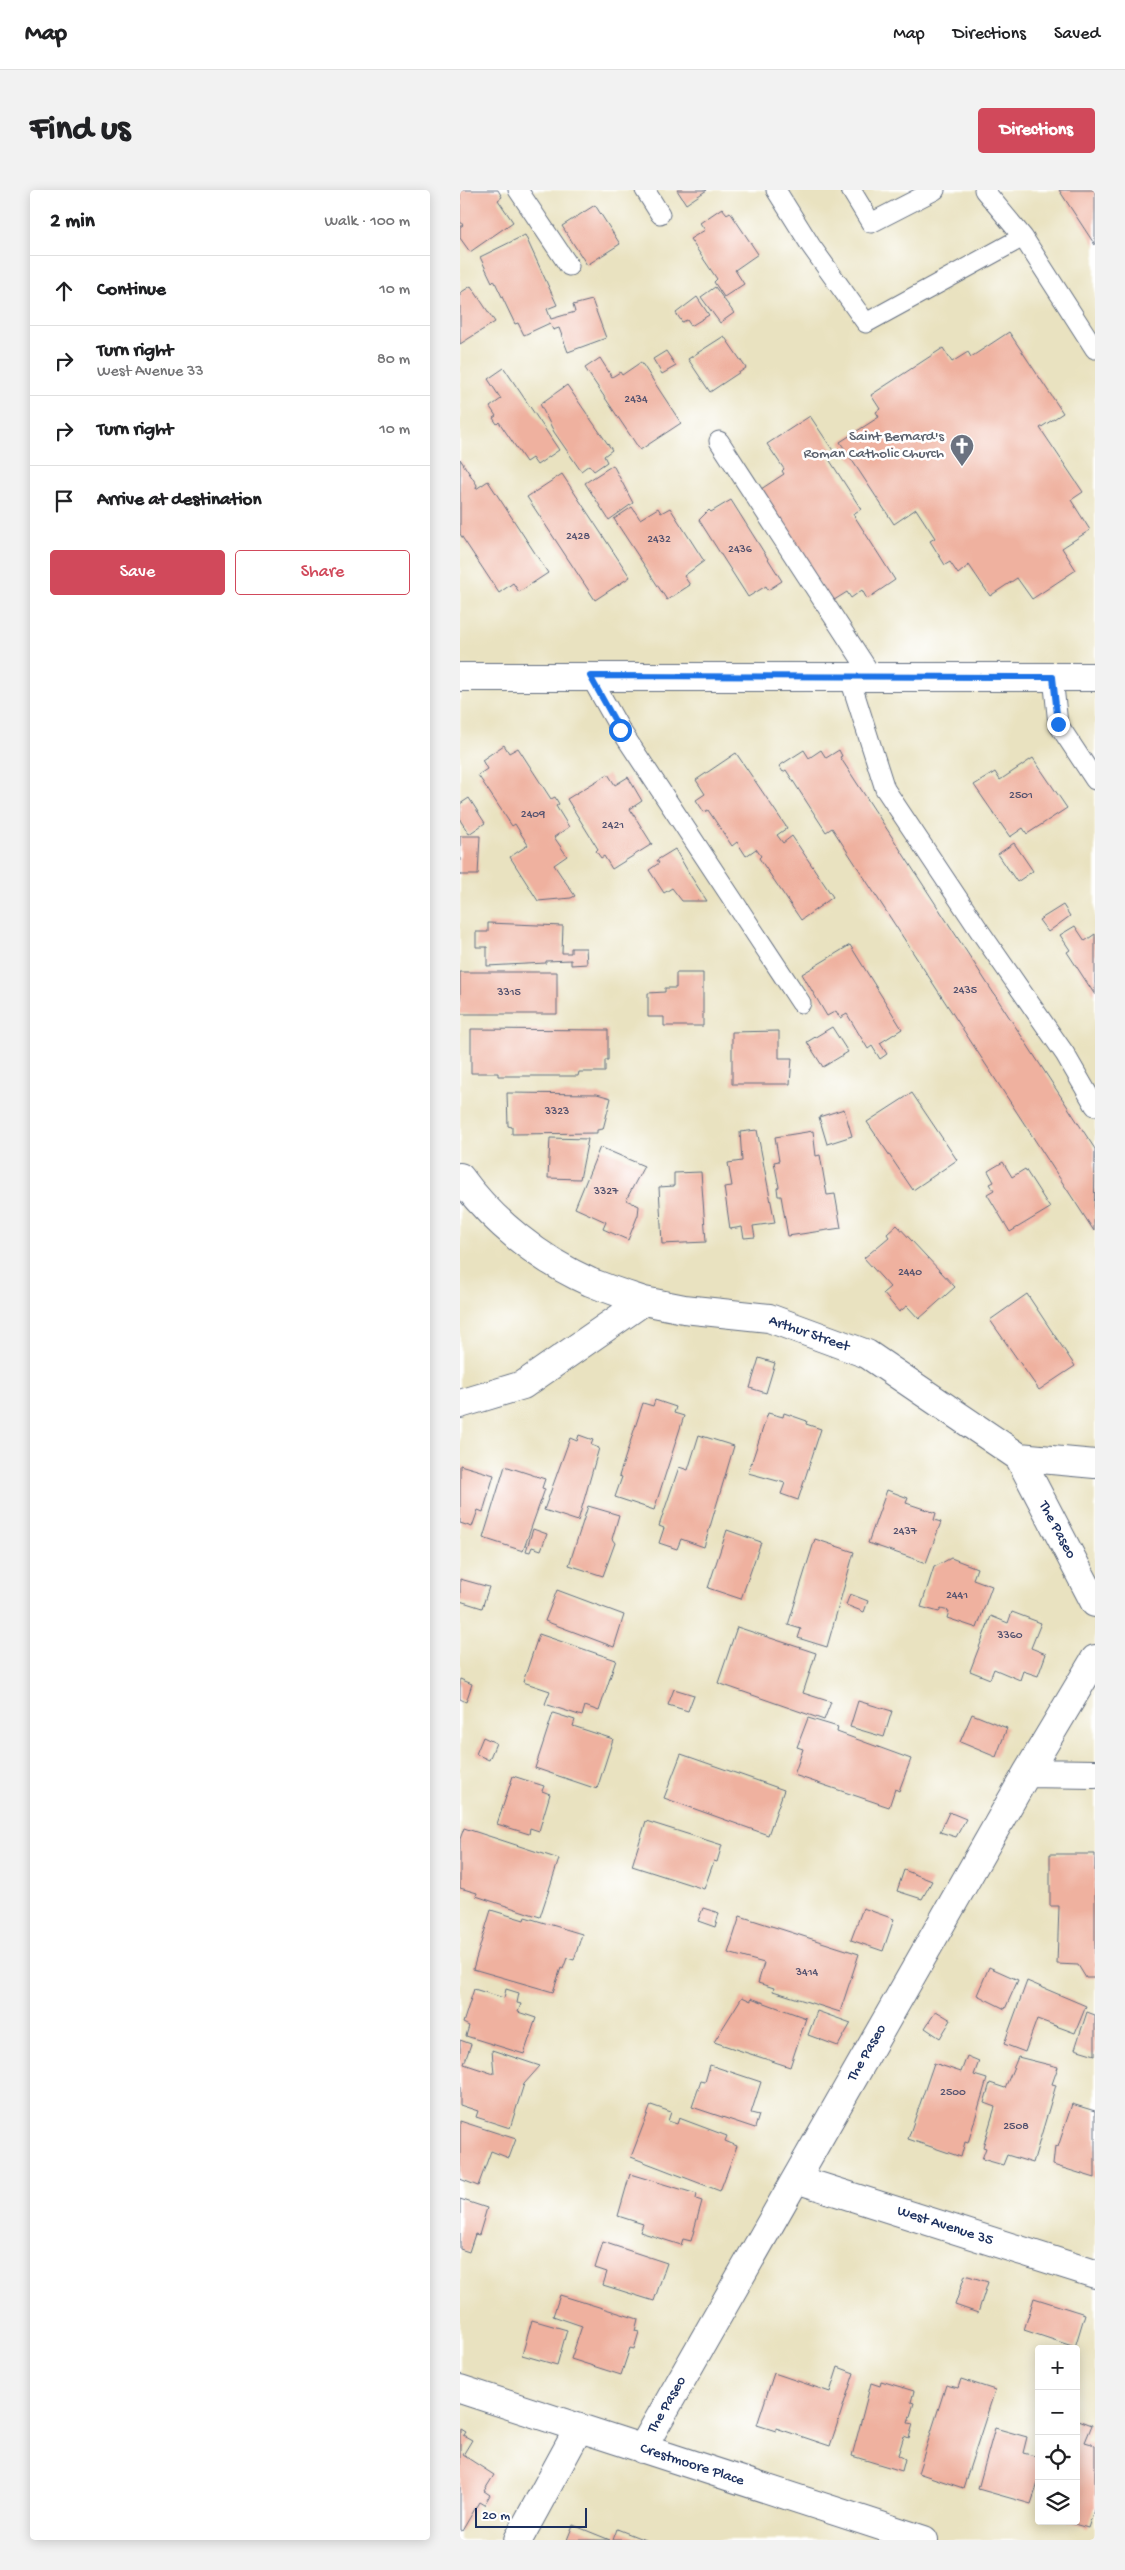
<!DOCTYPE html>
<html lang="en">
<head>
<meta charset="utf-8">
<style>
  :root { --surface:#fff; --page:#f2f2f2; --text:#202124; --muted:#757577; --line:#e0e0e0; --accent:#d1495b }
  body { margin:0; font-family:"Gochi Hand",sans-serif; background:var(--page); color:var(--text) }
  .controls { position:absolute; right:15px; bottom:15px; display:grid; overflow:hidden; border-radius:5px; box-shadow:0 2px 12px #0003 }
  .controls button { width:45px; height:45px; display:grid; place-items:center; padding:0; border:0; border-bottom:1px solid var(--line); background:var(--surface); color:var(--text); font:25px sans-serif }
  .scale { position:absolute; left:15px; bottom:12px; width:112px; box-sizing:border-box; padding-left:5px; border:2px solid #1b2f5e; border-top:0; font-size:14px; line-height:18px; white-space:nowrap; color:#1b2f5e; -webkit-text-stroke:4px #fff; paint-order:stroke }
  .stop { position:absolute; width:15px; height:15px; margin:-11px; border:4px solid #1a73e8; border-radius:50%; background:#fff }
  .stop.end { background:#1a73e8; border-color:#fff; box-shadow:0 1px 5px #0008 }
  .list { margin:0; padding:0; list-style:none }
  h2 { display:flex; justify-content:space-between; align-items:center; height:65px; margin:0; padding:0 20px; font-size:21px }
  h2 small { font-size:16px; font-weight:400; color:var(--muted) }
  .list li { display:grid; grid-template-columns:32px 1fr auto; gap:15px; align-items:center; box-sizing:border-box; height:70px; padding:0 20px; border-top:1px solid var(--line) }
  .list b { display:block; font-size:19px; white-space:nowrap }
  .list p { margin:0; font-size:16px; white-space:nowrap; color:var(--muted) }
  .list em { font-size:16px; font-style:normal; color:var(--muted) }
  .actions { display:flex; gap:10px; padding:15px 20px }
  .actions a { flex:1; padding:11px 0; border:1px solid var(--accent); border-radius:5px; text-align:center; font-size:18px; color:var(--accent) }
  .actions .main { background:var(--accent); color:#fff }
  .icon { flex:none; width:28px; height:28px; fill:none; stroke:currentColor; stroke-width:2; stroke-linecap:round; stroke-linejoin:round }
  .map { position:relative; flex:none; width:635px; height:2350px; overflow:hidden; border-radius:5px }
  header { display:flex; align-items:center; gap:30px; box-sizing:border-box; height:70px; padding:0 25px; background:var(--surface); border-bottom:1px solid var(--line) }
  header strong { font-size:24px }
  nav { display:flex; gap:28px; margin-inline-start:auto; font-size:18px }
  .intro { display:flex; align-items:center; justify-content:space-between; box-sizing:border-box; height:120px; padding:0 30px }
  h1 { margin:0; font-size:35px }
  .button { padding:12px 22px; border-radius:5px; background:var(--accent); color:#fff; font-size:18px; font-weight:700 }
  main { display:flex; gap:30px; padding:0 30px }
  aside { flex:1; background:var(--surface); border-radius:5px; box-shadow:0 2px 12px #0003 }
  .map>svg:first-child { display:block }
  .building { fill:#efb19f }
  .lines { fill:none; stroke-linecap:round; stroke-linejoin:round }
  .service-casing { stroke:#636e80; stroke-width:21 }
  .minor-casing { stroke:#636e80; stroke-width:30 }
  .tertiary-casing { stroke:#636e80; stroke-width:30 }
  .service { stroke:#fff; stroke-width:19 }
  .minor { stroke:#fff; stroke-width:28 }
  .tertiary { stroke:#fff; stroke-width:28 }
  .route { stroke:#1a73e8; stroke-width:6 }
  .labels { text-anchor:middle; dominant-baseline:central; stroke-width:5; stroke-linejoin:round; paint-order:stroke }
  .number-label { font-size:12px; fill:#50506e }
  .worship-label { font-size:15px; fill:#5b616d; stroke:#fff; text-anchor:end }
  .street-label { font-size:15px; fill:#1b2f5e; stroke:#fff }
</style>
</head>
<body>
<header>
<strong>Map</strong>
<nav><a>Map</a><a>Directions</a><a>Saved</a></nav>
</header>
<div class="intro"><h1>Find us</h1><a class="button">Directions</a></div>
<main>
<aside>
<h2>2 min<small>Walk · 100 m</small></h2>
<ul class="list">
<li><svg class="icon" aria-label="ahead" viewBox="0 0 24 24"><path d="M12 20V5M6 11l6-6 6 6"/></svg><div><b>Continue</b></div><em>10 m</em></li>
<li><svg class="icon" aria-label="right" viewBox="0 0 24 24"><path d="M7 20v-9h11M14 6l5 5-5 5"/></svg><div><b>Turn right</b><p>West Avenue 33</p></div><em>80 m</em></li>
<li><svg class="icon" aria-label="right" viewBox="0 0 24 24"><path d="M7 20v-9h11M14 6l5 5-5 5"/></svg><div><b>Turn right</b></div><em>10 m</em></li>
<li><svg class="icon" aria-label="arrive" viewBox="0 0 24 24"><path d="M6 21V4h12l-3 4 3 4H6"/></svg><div><b>Arrive at destination</b></div></li>
</ul>
<div class="actions"><a class="main">Save</a><a>Share</a></div>
</aside>
<div class="map">
<svg width="635" height="2350" viewBox="0 0 635 2350">
  <rect width="100%" height="100%" fill="#fff"/>
  <filter id="ink" filterUnits="userSpaceOnUse"><feTurbulence type="fractalNoise" baseFrequency=".02" numOctaves="2"/><feDisplacementMap in="SourceGraphic" scale="10" xChannelSelector="R" yChannelSelector="G"/><feConvolveMatrix kernelMatrix="1 2 1 2 8 2 1 2 1" color-interpolation-filters="sRGB"/></filter>
  <filter id="wash" filterUnits="userSpaceOnUse"><feTurbulence type="fractalNoise" baseFrequency=".0096" numOctaves="4" result="noise"/><feDisplacementMap in="SourceGraphic" scale="20" xChannelSelector="R" yChannelSelector="G"/><feGaussianBlur stdDeviation="1.12" result="paint"/><feColorMatrix in="noise" values="0 0 0 0 0 0 0 0 0 0 0 0 0 0 0 0 0 1.4 0 .05"/><feComposite in="paint" operator="in"/></filter>
  <g filter="url(#wash)">
    <rect width="100%" height="100%" fill="#e9e2c0"/>
    <g id="blocks">
      <path class="building" d="M0 0H38L42 7 38 10 53 32 10 62 0 48V37L3 35 0 31Z
        M217 0H247L226 14Z
        M599 0H635V55Z
        M135 15 160 54 127 75 102 36Z
        M262 18 267 24 270 22 298 64 275 80 284 94 264 107 254 92 257 89 230 49 245 40 240 33Z
        M65 45 97 115 87 119 91 129 115 122 113 115 132 110 146 148 108 162 99 138 93 140 90 133 64 145 58 133 55 134 34 90 32 92 20 67Z
        M11 96 35 132 0 154V103Z
        M255 97 274 123 260 133 241 107Z
        M237 107 249 125 231 136 227 130 222 132 216 123Z
        M549 142 603 223 580 238 623 302 611 310 630 340 602 358 616 380 572 409 557 388 530 406 509 375 498 384 490 372 485 375 470 351 475 348 456 319 434 334 380 252 419 227 416 222 420 219 411 205 483 158 492 172 508 162 511 167Z
        M264 146 286 178 250 202 228 169Z
        M206 161 216 176 202 184 193 169Z
        M140 168 152 187 160 182 162 185 181 172 221 233 180 260 125 178Z
        M44 178 99 260 77 275 72 268 66 272 39 232 37 234 33 228 36 226 30 217 41 209 28 189Z
        M107 195 152 260 144 266 147 272 134 281 129 275 121 281 94 242 80 214Z
        M350 226 374 262 367 266 401 319 393 324 435 390 407 409 402 400 391 408 387 402 371 412 298 301 324 284 322 281 324 279 307 254Z
        M0 269 17 295 16 299 28 291 88 383 59 402 53 393 39 403 0 344Z
        M153 275 173 313 149 330 125 293Z
        M102 284 170 387 135 410 67 307Z
        M271 310 322 391 308 400 306 396 288 407 239 330 249 320 251 322Z
        M172 317 180 329 198 318 201 323 210 318 244 371 224 386 230 395 207 410 154 329Z
        M44 555 49 563 58 558 91 609 95 607 99 614 96 616 109 637 94 647 107 666 94 675 115 706 111 708 78 711 50 667 68 655 55 634 52 636 18 585 27 579 22 570Z
        M344 560 349 568 361 560 366 568 379 560 382 566 380 567 635 959 634 1041 372 638 366 642 326 580 323 582 319 576Z
        M276 563 327 638 317 645 323 653 332 646 373 707 341 730 299 668 301 666 296 659 286 666 277 652 272 656 248 620 244 622 236 610 245 604 236 590Z
        M573 568 607 618 567 644 563 638 550 647 514 595 535 582 540 590Z
        M148 584 155 595 168 587 182 611 170 619 192 654 152 679 144 666 141 668 136 661 138 659 107 609Z
        M9 608 25 633 9 644 0 630V614Z
        M0 646H20L18 685H0Z
        M554 653 573 681 557 692 538 664Z
        M215 659 230 685 247 711H222L212 698 204 703 189 680 199 673 197 670Z
        M603 715 610 726 588 742 579 730Z
        M28 733 103 736 102 763H111V758H126L127 774 111 775V770L86 771V773L27 776V757H16V742H28Z
        M615 736 625 751 635 744V805L607 762 610 760 600 745Z
        M390 755 442 839 420 853 427 864 420 869 412 856 408 859 387 824 380 828 376 821 367 826 342 784Z
        M0 782H97V824H0Z
        M216 783H243V836H204V827H188V803L205 802V798H216Z
        M372 837 388 862 363 877 347 852Z
        M11 839 148 840V870H145V882H119L118 886H38V883H11Z
        M319 841V868H332L330 894H272V842Z
        M47 903 137 904 151 908 143 939 137 940V943L52 944V937L48 936Z
        M452 903 497 970 453 1000 407 932Z
        M384 919 392 946 367 954 359 927Z
        M297 940 315 1033 293 1036 295 1047 284 1048 282 1037 270 1039 264 997 272 996 268 973 282 971 280 942Z
        M353 941 356 966 360 965 367 1005 375 1004 381 1038 328 1046 321 1006H318L317 998 319 997 314 972 319 971 315 947Z
        M90 948 128 949 120 989 88 988Z
        M140 957 184 976 166 1010 179 1016 178 1025 168 1050 143 1039 146 1032 115 1018Z
        M543 972 552 987 565 979 590 1018 550 1042 527 1004 534 1000 530 994 534 992 528 981Z
        M241 982 246 1052 202 1054 199 997 214 996V983Z
        M437 1035 495 1097 459 1129 447 1116 439 1122 423 1103 430 1097 404 1068 429 1047 427 1044Z
        M567 1104 615 1176 579 1200 530 1130Z
        M299 1168 315 1173 306 1203 290 1198Z
        M195 1210 216 1217 214 1223 224 1226 194 1320 155 1307 162 1287 159 1286 183 1213 193 1216Z
        M308 1223 323 1227 324 1223 347 1231 346 1234 361 1239 338 1310 321 1304 325 1293 288 1283Z
        M119 1245 133 1250 131 1255 139 1258 118 1331 84 1320 110 1248 117 1251Z
        M239 1245 274 1256 244 1357 221 1349 217 1359 199 1353 204 1338 199 1336 219 1277 228 1280Z
        M0 1275 34 1285 23 1322 18 1320 12 1337 0 1333Z
        M45 1276 85 1289 82 1298 85 1299 63 1361 23 1348Z
        M427 1300 448 1308 446 1313 476 1323 474 1330 481 1332 466 1373 408 1353Z
        M128 1316 159 1325 152 1349 155 1353 143 1386 109 1375Z
        M73 1339 87 1344 81 1360 72 1357 70 1362 66 1361Z
        M267 1340 301 1352 281 1409 248 1398Z
        M355 1349 394 1362 367 1457 338 1448 341 1439 328 1435Z
        M491 1368 517 1378 513 1389 532 1396 517 1438 487 1428 489 1421 481 1419 479 1422 461 1417 474 1377Z
        M0 1389 29 1397 22 1418 0 1411Z
        M97 1400 164 1425 154 1457 85 1431Z
        M390 1404 408 1411 404 1422 386 1415Z
        M552 1422 581 1433 571 1458 586 1464 578 1486 563 1481 560 1490 534 1479 530 1489 510 1481 531 1426 548 1433Z
        M277 1437 356 1463 343 1503 371 1512 364 1530 258 1493Z
        M79 1444 156 1470 139 1521 125 1516 122 1526 85 1514 90 1501 63 1492Z
        M0 1489 12 1494 6 1512 0 1509Z
        M214 1499 234 1505 228 1521 208 1515Z
        M398 1511 432 1521 424 1547 390 1537Z
        M93 1523 115 1530 113 1536 153 1549 137 1599 75 1578Z
        M512 1524 547 1538 536 1567 500 1552Z
        M348 1528 378 1537 377 1542 451 1569 439 1601 435 1599 429 1617 334 1585 343 1559 337 1557Z
        M23 1547 36 1553 29 1570 16 1564Z
        M221 1564 324 1600 308 1645 204 1608Z
        M53 1586 84 1596 82 1601 90 1604 79 1641 70 1638 69 1644 37 1634Z
        M489 1622 506 1629 496 1647 480 1642Z
        M186 1631 262 1655 257 1672 254 1671 244 1699 172 1676Z
        M4 1638 99 1669 80 1727 16 1706 17 1703 0 1698V1649Z
        M590 1664H635V1788H626L618 1775 597 1774 599 1716H590Z
        M444 1680 472 1691 462 1709 437 1701Z
        M243 1718 259 1723 255 1737 238 1731Z
        M403 1718 434 1729 423 1761 391 1750Z
        M31 1720 64 1730 65 1727 122 1744 114 1770 107 1768 103 1779 101 1778 93 1802 13 1779Z
        M280 1726 399 1764 380 1822 313 1801 314 1798 298 1793 304 1773 268 1763Z
        M529 1777 558 1790 545 1819 517 1805Z
        M567 1791 626 1816 615 1843 577 1829 565 1862 544 1854Z
        M14 1799 44 1808 46 1799 59 1803 57 1813 61 1814 58 1822 76 1828 64 1864 6 1846 9 1836 3 1833Z
        M282 1807 291 1811V1808L346 1828 330 1877 254 1852Z
        M357 1821 391 1833 378 1856 348 1845Z
        M476 1821 491 1830 480 1848 465 1838Z
        M627 1822 635 1825V1865L615 1859Z
        M0 1850 11 1854 4 1874 34 1884 32 1860 80 1876 64 1894 50 1938 16 1927 18 1921 0 1915Z
        M507 1866 519 1871 514 1885 527 1889 508 1953 505 1952 501 1967 448 1949 474 1873 501 1882Z
        M558 1867 598 1877 592 1894 596 1895 573 1973 547 1965 543 1975 522 1969 526 1958 523 1957 535 1917 524 1913 530 1893 545 1898Z
        M250 1875 301 1892 291 1923 299 1925 295 1938 232 1917 241 1891 245 1892Z
        M612 1914 635 1921V1988L593 1975 595 1956 598 1957Z
        M191 1915 211 1922 208 1931 217 1934 219 1928 267 1946 265 1951 277 1956 260 2001 171 1967Z
        M0 1931 56 1949 49 1968 31 1961 18 1996 0 1989Z
        M170 1984 237 2004 236 2009 242 2011 231 2051 223 2049 221 2055 180 2042 183 2034 158 2026Z
        M0 2009 27 2018 19 2045 15 2044 9 2062 0 2059Z
        M143 2052 207 2073 194 2111 143 2095 147 2082 135 2078Z
        M505 2085 528 2092 518 2123 495 2115Z
        M100 2105 178 2129 175 2141 179 2142 174 2159 170 2158 161 2185 111 2169 122 2136 93 2126Z
        M574 2108 625 2124 615 2157 564 2140Z
        M72 2130 107 2140 97 2175 62 2165Z
        M378 2177 394 2183 370 2256 316 2238V2241L297 2235 314 2183 370 2202Z
        M501 2189 535 2200 503 2298 458 2283 486 2195 498 2198Z
        M421 2191 454 2201 451 2212 454 2213 448 2233 453 2234 449 2248 444 2246 438 2265 445 2269 442 2281 392 2266 411 2193 420 2196Z
        M616 2229 632 2235 625 2252 635 2255V2317L628 2338 607 2332 616 2331Z
        M535 2238 567 2247 563 2263 579 2267V2290L571 2314 518 2299Z
        M0 2239 5 2242 3 2245 12 2250 3 2265 34 2285 24 2301 30 2305 24 2315 19 2312 2 2341 0 2340Z
        M113 2335 150 2350H107Z
        M157 2339 185 2350H153Z"/>
    </g>
  </g>
  <g filter="url(#ink)">
    <use href="#blocks" fill-opacity="0" stroke="#636e80" stroke-width="1"/>
    <g class="lines">
      <defs>
        <path id="service" d="M58 0 109 76
          M185 0 200 24
          M316 0 351 56 406 133 563 47
          M391 0 411 33 475 0
          M524 0 563 47 635 159
          M259 251 412 486
          M130 486 160 539 341 813
          M389 486 425 599 519 740 605 864 635 916
          M593 487 598 534 635 590"/>
        <path id="minor" d="M0 987C32 1031 80 1070 130 1092 147 1099 166 1105 184 1111
          M0 1214 63 1195 184 1111 224 1119 309 1128 407 1164 559 1267 635 1274
          M559 1267 635 1413
          M567 1583 635 1584
          M336 1989 635 2084
          M0 2199 464 2350
          M182 2259 567 1583 635 1469
          M58 2350 119 2238"/>
        <path id="tertiary" d="M0 487H635"/>
      </defs>
      <use href="#service" class="service-casing"/>
      <use href="#minor" class="minor-casing"/>
      <use href="#tertiary" class="tertiary-casing"/>
      <use href="#service" class="service"/>
      <use href="#minor" class="minor"/>
      <use href="#tertiary" class="tertiary"/>
    </g>
  </g>
  <g class="lines" filter="url(#ink)">
    <path class="route" d="M160 540 130 486 593 487 598 534"/>
  </g>
  <defs>
    <symbol id="church-pin" viewBox="-11 -11 22 30"><path d="M0 17L-7.5 6A9.5 9.5 0 1 1 7.5 6Z" fill="#6b7280" stroke="#fff"/><path d="M-1.2-6h2.4v3.5h3.3v2.4h-3.3V6h-2.4V-.1h-3.3v-2.4h3.3Z" fill="#fff"/></symbol>
  </defs>
  <g fill-rule="evenodd">
    <use href="#church-pin" x="488" y="242" width="28" height="38"/>
  </g>
  <g class="labels">
    <g class="number-label">
      <text x="176" y="210">2434</text>
      <text x="118" y="347">2428</text>
      <text x="199" y="350">2432</text>
      <text x="280" y="360">2436</text>
      <text x="561" y="606">2501</text>
      <text x="73" y="625">2409</text>
      <text x="153" y="636">2421</text>
      <text x="505" y="801">2435</text>
      <text x="49" y="803">3315</text>
      <text x="97" y="922">3323</text>
      <text x="146" y="1002">3327</text>
      <text x="450" y="1083">2440</text>
      <text x="445" y="1342">2437</text>
      <text x="497" y="1406">2441</text>
      <text x="550" y="1446">3360</text>
      <text x="347" y="1783">3414</text>
      <text x="493" y="1903">2500</text>
      <text x="556" y="1937">2508</text>
    </g>
    <g class="worship-label">
      <text x="484" y="247">Saint Bernard's<tspan x="484" dy="17">Roman Catholic Church</tspan></text>
    </g>
    <g class="street-label">
      <text transform="translate(349 1144) rotate(19)">Arthur Street</text>
      <text transform="translate(597 1340) rotate(62)">The Paseo</text>
      <text transform="translate(407 1863) rotate(-60)">The Paseo</text>
      <text transform="translate(485 2036) rotate(18)">West Avenue 35</text>
      <text transform="translate(207 2215) rotate(-60)">The Paseo</text>
      <text transform="translate(232 2275) rotate(18)">Crestmoore Place</text>
    </g>
  </g>
</svg>
<div class="controls">
<button>+</button>
<button>−</button>
<button><svg class="icon" aria-label="locate" viewBox="0 0 24 24"><circle cx="12" cy="12" r="6"/><path d="M12 2v4M12 18v4M2 12h4M18 12h4"/></svg></button>
<button><svg class="icon" aria-label="layers" viewBox="0 0 24 24"><path d="M12 4l9 5-9 5-9-5zM3 14l9 5 9-5"/></svg></button>
</div>
<div class="scale">20 m</div>
<div class="stop" style="left:160px;top:540px"></div>
<div class="stop end" style="left:598px;top:534px"></div>
</div>
</main>
</body>
</html>
